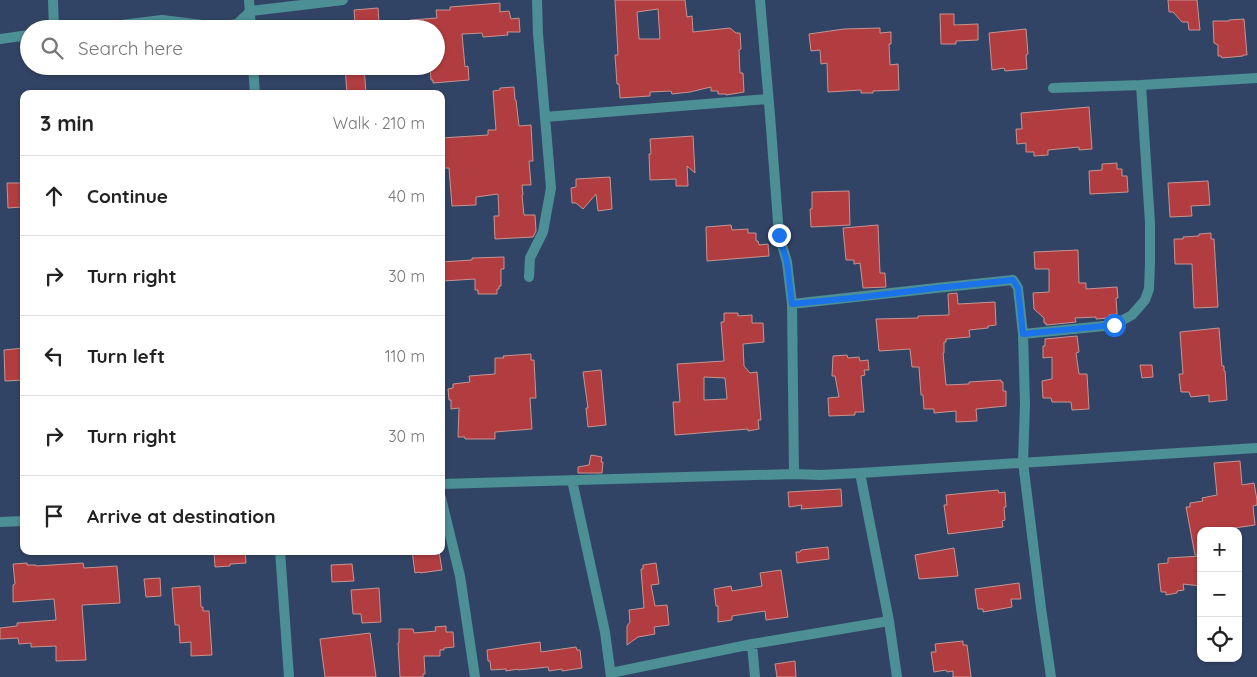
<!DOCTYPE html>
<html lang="en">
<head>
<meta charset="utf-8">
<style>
  :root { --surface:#fff; --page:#f2f2f2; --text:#222; --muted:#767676; --line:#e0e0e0 }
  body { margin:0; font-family:Quicksand,sans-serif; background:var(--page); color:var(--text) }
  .controls { position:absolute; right:15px; bottom:15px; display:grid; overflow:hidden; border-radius:10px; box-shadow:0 1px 4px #0004 }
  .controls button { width:45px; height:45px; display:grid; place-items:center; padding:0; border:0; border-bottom:1px solid var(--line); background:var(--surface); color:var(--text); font:25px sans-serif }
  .stop { position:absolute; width:15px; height:15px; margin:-11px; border:4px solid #1a73e8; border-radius:50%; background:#fff }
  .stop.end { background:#1a73e8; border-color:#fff; box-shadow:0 1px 5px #0008 }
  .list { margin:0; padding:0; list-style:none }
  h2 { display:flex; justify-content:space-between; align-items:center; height:65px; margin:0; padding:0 20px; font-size:21px }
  h2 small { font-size:16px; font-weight:400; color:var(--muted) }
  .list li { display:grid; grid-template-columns:32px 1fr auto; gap:15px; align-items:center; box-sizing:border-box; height:80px; padding:0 20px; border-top:1px solid var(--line) }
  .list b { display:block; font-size:19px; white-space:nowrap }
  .list em { font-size:16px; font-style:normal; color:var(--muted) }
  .icon { flex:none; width:28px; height:28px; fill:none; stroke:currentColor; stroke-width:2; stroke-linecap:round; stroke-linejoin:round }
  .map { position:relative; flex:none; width:1257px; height:677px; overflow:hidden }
  .search { position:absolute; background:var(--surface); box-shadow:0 1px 4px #0004; left:20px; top:20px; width:425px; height:55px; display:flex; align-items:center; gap:12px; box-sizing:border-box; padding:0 18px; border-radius:28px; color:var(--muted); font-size:19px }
  .panel { position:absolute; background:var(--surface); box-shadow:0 1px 4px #0004; left:20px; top:90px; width:425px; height:465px; border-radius:10px }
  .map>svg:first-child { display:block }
  .building { fill:#b13d40; stroke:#c69491; fill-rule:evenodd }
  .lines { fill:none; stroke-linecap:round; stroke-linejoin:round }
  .minor { stroke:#4c8f94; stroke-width:10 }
  .route { stroke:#1a73e8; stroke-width:6 }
</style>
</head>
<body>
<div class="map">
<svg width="1257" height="677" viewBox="0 0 1257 677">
  <rect width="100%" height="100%" fill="#324465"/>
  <path class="building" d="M615 0H685L687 17 692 16 693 32 730 28 736 33H740L741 49 739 50 740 73H743L744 92 726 95V94H718V91H711V87L690 92 672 94 671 91 650 92V96L620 98 619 84H617L615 55H618ZM658 9 660 39H639L637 12Z
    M1168 0H1197L1200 30H1189L1188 22H1182L1173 12H1169Z
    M500 3V12L509 11 511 19 519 18 520 32H507L508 35 483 37 482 33 462 34 465 67 468 66 469 80 433 83V80H431L430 66H436V29H411L410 20 437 18 436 10H450V7Z
    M378 8 379 23 355 24 354 10Z
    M940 14H954V25L978 24V40L956 41V44H941Z
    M1244 19 1247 55H1243V56L1222 58 1221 56H1218V45L1214 43 1213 21H1229V20Z
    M880 28V33L891 32V44H889L890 65 898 64 899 90 873 91V93H861V90L828 92 827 63 821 64 820 50 811 51 809 34 844 29Z
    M1026 29 1028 54 1026 55 1027 69 1005 71 1004 68 992 70 989 33Z
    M345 66H364L366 94H347Z
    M514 87 515 100H516L519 126 531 125 533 161H529L531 185H522L523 195H522L524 215H535L536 231 533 237 495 239 494 216H499L498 194 476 197V205L452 206 449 168H444V164H441V151H443L442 138 488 135V130H496L493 91 500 90V88Z
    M1089 107 1092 149 1079 150V147L1048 150V155L1034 156V152H1026V143L1017 144 1016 129H1022L1021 113Z
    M693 136 695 173 687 166 688 186H676V179L650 180 649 154H651L650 139Z
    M1117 163V169H1122V176H1127L1128 192 1090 194 1089 171 1102 170V164Z
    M610 177 612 209 598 211 596 194 583 209 576 203H572L571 188 576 187V179Z
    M1208 181 1210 205 1191 206 1192 216 1170 217 1168 183Z
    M7 183H24V203H20L21 207 8 208Z
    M849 191 850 225 811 227 810 209H812V192Z
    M731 225 732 230 748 229V233H756V241H758L759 245 768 244 769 256 707 261 706 227Z
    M878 225 880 273H885L886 287 863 288 860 263 854 264V260H846L843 228Z
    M1211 233V239H1214L1218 307 1194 308 1192 264H1175L1174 239H1183V237L1199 236V234Z
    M1078 250 1079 283H1086V289L1117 287 1118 298H1116L1117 314 1109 315V318L1096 319V317L1075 318 1076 322 1046 325V323H1044V318L1034 309 1033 293 1049 292V269H1035L1034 252Z
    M504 257V269H501V286H499V289H497V294H478V290H475V279L443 281 441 262 472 260V258Z
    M957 293 958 304 995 302 996 325 988 326V328L969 330 970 337 946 339V342H944V353H943L946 385 969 384V382L1001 380V382H1003V391H1006V406L976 409 977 421 956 422V411L934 413V409H924L923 395H921L919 367H912L910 349 879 351 876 319 918 318V316L949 315 948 294Z
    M724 313H738V316L752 315V323H763L764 342 743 344 744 366 750 373 757 372 761 420H758L759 429 748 431V429L675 435 673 402H680L677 364 724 361 721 322H724ZM704 377 725 378 727 399 704 400Z
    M1219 328 1222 366H1224V371H1225L1227 400 1209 402V395L1191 397 1189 392H1181L1179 374H1183L1180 332Z
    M1077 336 1079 352 1076 353 1079 374H1087L1089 409 1072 410 1071 402H1052L1051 398H1043L1042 381 1052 379V357L1043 358V346H1045V339Z
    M24 348V380L5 381 4 350Z
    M531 354V360H534L536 398H530L532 429 495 432V439H465V437H458L459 408 451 409V400H449L448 389 453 388V384L470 382 469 376 495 374V358H504L503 356Z
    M847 355 848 358 859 357 860 361 868 360 869 370H864L865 375 861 376 864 412H855V415L829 416 828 398 839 397 835 376H832L833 356Z
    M1140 365H1152L1153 377 1142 378Z
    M601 370 606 425 588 427 586 408H588L583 372Z
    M591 455 602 457 601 462H603L602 473H578V467L589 465Z
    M1240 461 1242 485 1254 483 1257 500V505L1253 506 1255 525 1214 531H1201V555H1195L1186 507H1190V503L1203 501 1202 498 1217 495 1214 463Z
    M841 489 842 506 801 509 802 505 789 507 788 492Z
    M998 490 999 493 1005 492 1006 507H1004L1005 520 1002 521 1003 527 948 534 944 505H947L946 495Z
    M828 547 829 559 797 563 796 552H800L801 550Z
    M954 548 958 576 919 579 915 555Z
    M214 551H245L246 563 230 564V566L215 567Z
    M412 551H439L442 570 420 573V572L415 573Z
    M1201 556V586L1183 584 1184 590 1177 591V593L1166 595V592H1161L1158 564 1168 563V558Z
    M27 563V565H36V566L83 563 84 568 117 566 120 603 82 605 86 660 56 661V646L31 647V643L19 644 18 638 0 639V628L17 626V623L56 620 54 599 13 602V585L15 584 13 564Z
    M656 563 659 584 651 585 655 606 667 605 669 625 654 627 655 634 638 637 627 645V626L630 622 629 610 644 608 641 569H643V565Z
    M352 564 354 581 332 582 331 565Z
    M781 570 788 617 766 620 765 611 732 616V620L718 622V606H716L714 589 731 586 732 591 762 586 760 573Z
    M160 578 161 596 146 597 144 579Z
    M1019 583 1021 599H1011L1012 607 983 612V609H978L975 589Z
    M200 586 201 607H203V611H209L212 655 191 656V642L180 643 179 625H175L172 588Z
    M379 588 381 622 362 623 361 614H353L351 590Z
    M446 626V632H453L454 647 444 648V650H440V656H424L425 674H423V677H400L398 643H399V629H413L414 633 436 631 435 627Z
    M370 633 376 677H325L320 639Z
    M963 641V645H967L971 677H953V671L947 672 946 670 934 672 931 652H936L935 644Z
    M540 642 541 652 576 647 577 650H580L582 668 562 671V669L549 671 548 667 518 670V669L506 671V669L491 670 490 661H488L487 650Z
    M795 661 796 677H777L775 664Z"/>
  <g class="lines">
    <path class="minor" d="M53 0 54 29
      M249 0 251 29
      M760 0 770 115 779 235 787 262 792 304 794 474
      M88 29 162 20 219 27 237 24 251 11 343 0
      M0 39 29 35
      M253 66 255 94
      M1053 88 1141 85 1257 78
      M545 117 768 99
      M529 277 530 258 543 232 551 188 538 34 537 0
      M792 304 936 288 1013 280 1018 288 1023 334 1025 404 1023 462 1041 608 1051 677
      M1023 334 1114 325 1132 315 1145 300 1149 289 1150 263V223L1141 85
      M860 473 889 621 897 677
      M572 480 605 632 611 677
      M441 484 794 474 821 475 860 473 1257 448
      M441 498 460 576 475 677
      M0 522 24 521
      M280 551 289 677
      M752 644 755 677
      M611 673 752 644 889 621"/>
  </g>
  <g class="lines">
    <path class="route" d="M779 235 787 262 792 304 862 297 936 288 1013 280 1018 288 1023 334 1114 325"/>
  </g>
</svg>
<div class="controls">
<button>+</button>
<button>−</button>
<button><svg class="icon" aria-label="locate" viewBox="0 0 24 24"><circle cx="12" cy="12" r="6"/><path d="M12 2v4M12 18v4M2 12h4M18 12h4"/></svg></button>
</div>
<div class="stop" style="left:1114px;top:325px"></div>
<div class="stop end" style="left:779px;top:235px"></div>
<div class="search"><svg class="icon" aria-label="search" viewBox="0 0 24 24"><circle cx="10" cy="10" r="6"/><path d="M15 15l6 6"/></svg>Search here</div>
<section class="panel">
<h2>3 min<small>Walk · 210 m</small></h2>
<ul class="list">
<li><svg class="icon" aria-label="ahead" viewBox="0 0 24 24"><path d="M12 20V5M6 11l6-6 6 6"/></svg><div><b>Continue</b></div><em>40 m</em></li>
<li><svg class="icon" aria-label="right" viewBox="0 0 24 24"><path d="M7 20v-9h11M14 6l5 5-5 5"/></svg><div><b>Turn right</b></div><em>30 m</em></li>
<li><svg class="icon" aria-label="left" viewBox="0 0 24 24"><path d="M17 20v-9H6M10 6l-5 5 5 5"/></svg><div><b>Turn left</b></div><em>110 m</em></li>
<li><svg class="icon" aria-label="right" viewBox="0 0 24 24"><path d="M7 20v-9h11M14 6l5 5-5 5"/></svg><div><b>Turn right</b></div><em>30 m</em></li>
<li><svg class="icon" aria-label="arrive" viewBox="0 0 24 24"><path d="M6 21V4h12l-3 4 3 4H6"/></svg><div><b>Arrive at destination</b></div></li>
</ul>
</section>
</div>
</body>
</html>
